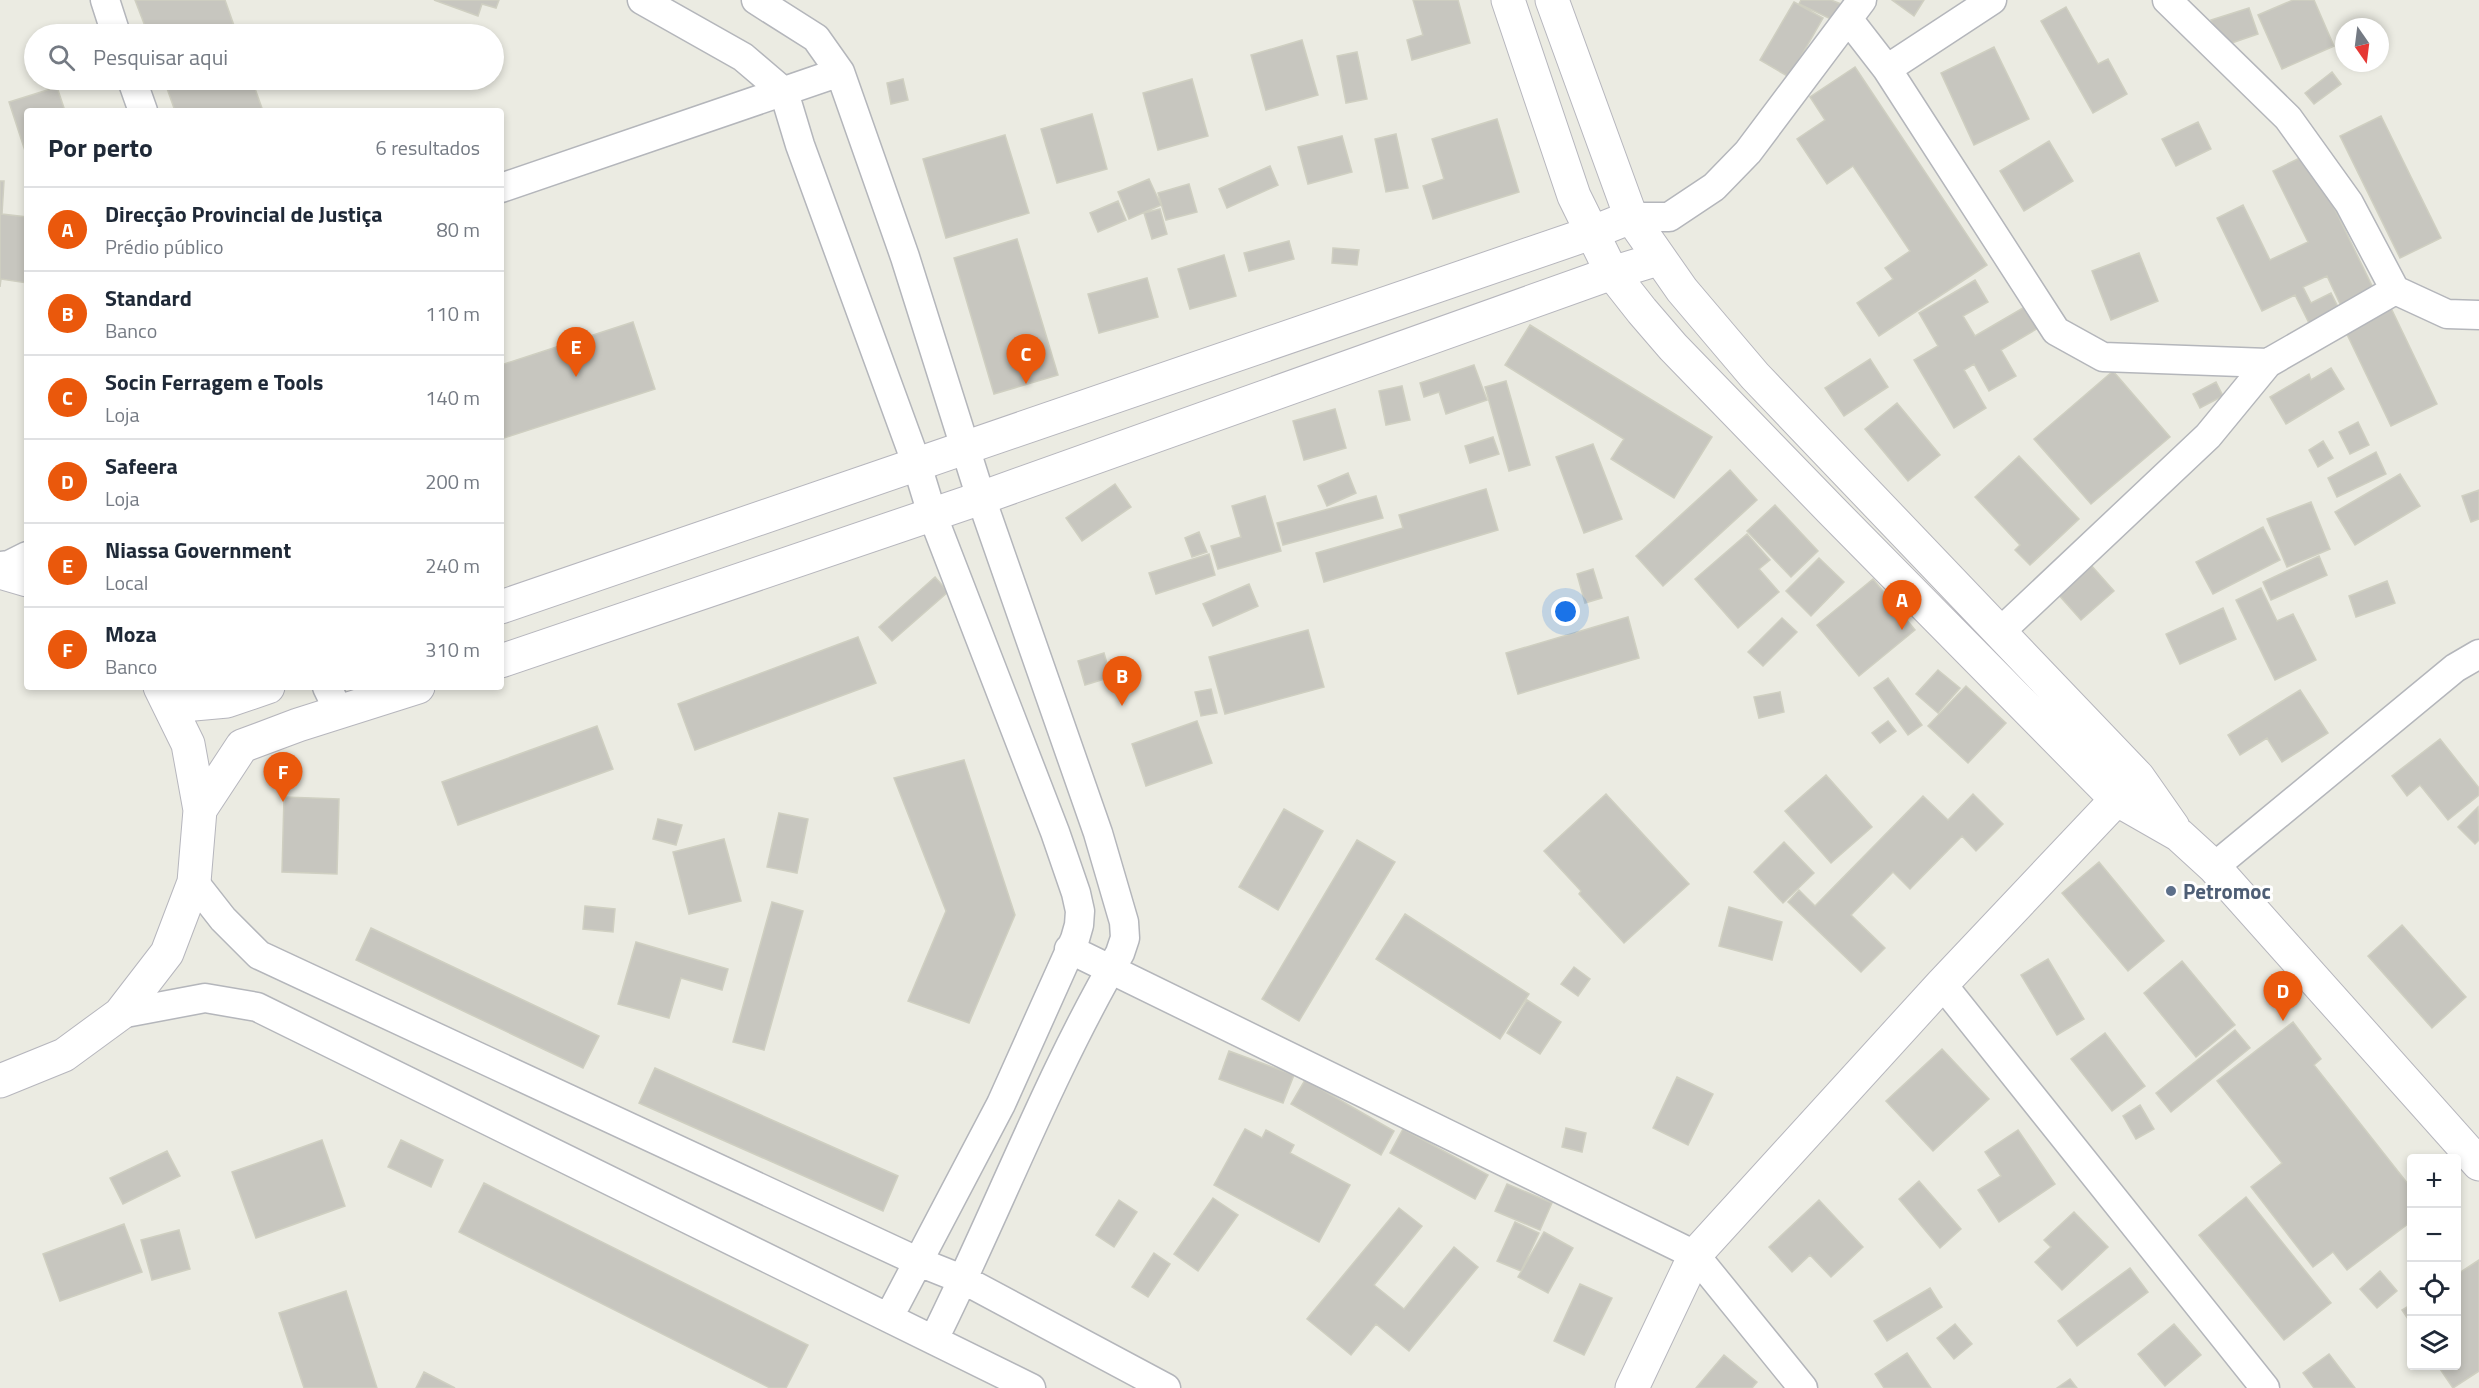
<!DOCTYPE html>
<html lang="pt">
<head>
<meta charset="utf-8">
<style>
  :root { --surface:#fff; --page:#f2f2f3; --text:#1f2937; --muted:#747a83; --line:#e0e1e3; --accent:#ea580c }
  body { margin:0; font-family:"Titillium Web",sans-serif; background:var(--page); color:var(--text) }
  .controls { position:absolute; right:18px; bottom:18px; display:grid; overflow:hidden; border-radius:6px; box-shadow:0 3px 9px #0003 }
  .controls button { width:54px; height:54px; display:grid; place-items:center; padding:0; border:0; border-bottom:2px solid var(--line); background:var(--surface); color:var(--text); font:30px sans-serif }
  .compass { position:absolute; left:2335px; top:18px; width:54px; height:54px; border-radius:50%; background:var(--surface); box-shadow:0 3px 9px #0003; rotate:166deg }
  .you { position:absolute; left:1566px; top:612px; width:21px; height:21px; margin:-15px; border:4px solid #fff; border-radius:50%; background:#1a73e8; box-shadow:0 0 0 9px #1a73e833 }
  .badge { display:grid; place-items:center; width:39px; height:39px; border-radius:50%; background:var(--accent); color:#fff; font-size:20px; font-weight:700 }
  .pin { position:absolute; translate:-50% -50px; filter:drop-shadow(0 2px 3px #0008) }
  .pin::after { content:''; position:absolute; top:32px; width:21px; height:18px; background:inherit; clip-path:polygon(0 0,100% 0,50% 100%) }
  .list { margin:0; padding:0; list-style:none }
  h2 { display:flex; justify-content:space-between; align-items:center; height:78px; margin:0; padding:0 24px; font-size:26px }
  h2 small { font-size:20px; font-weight:400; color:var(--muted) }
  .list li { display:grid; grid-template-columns:39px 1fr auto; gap:18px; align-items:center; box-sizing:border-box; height:84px; padding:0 24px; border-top:2px solid var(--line) }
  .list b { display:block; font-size:22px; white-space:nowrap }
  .list p { margin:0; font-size:20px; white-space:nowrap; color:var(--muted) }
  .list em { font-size:20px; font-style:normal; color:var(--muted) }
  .icon { flex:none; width:33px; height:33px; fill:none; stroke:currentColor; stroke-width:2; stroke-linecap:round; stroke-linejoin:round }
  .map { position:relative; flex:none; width:2479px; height:1388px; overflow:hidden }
  .search { position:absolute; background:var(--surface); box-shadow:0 3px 9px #0003; left:24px; top:24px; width:480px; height:66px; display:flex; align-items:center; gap:15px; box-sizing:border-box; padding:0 21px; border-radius:33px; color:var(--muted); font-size:22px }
  .panel { position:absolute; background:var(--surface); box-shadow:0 3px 9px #0003; left:24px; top:108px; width:480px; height:582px; border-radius:6px }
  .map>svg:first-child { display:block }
  .building { fill:#c7c6bf; stroke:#cfcfc1; stroke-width:1.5 }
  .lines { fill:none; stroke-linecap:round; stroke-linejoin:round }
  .street-casing { stroke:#b4b6bb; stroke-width:31 }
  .secondary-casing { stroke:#b6b6bd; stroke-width:35 }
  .street { stroke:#fff; stroke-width:28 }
  .secondary { stroke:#fff; stroke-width:33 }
  .service-dot { fill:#5c6f8a; stroke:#fff; stroke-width:2 }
  .labels { text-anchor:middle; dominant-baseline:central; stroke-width:6; stroke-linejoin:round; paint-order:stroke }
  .service-label { font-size:21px; font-weight:bold; fill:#4e5e75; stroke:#fff; text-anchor:start }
</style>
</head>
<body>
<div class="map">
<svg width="2479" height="1388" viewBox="0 0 2479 1388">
  <rect width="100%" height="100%" fill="#ebebe2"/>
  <path class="building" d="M135 0H225L237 34H148Z
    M434 0H499L496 8 482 4 478 16Z
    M1413 0H1458L1470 43 1412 60 1407 40 1423 35Z
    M1801 0H1831L1841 4 1833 20 1799 4Z
    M1892 0H1924L1914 16Z
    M2293 0H2314L2334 46 2282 69 2258 15Z
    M1794 2 1823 18 1789 77 1760 60Z
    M2066 7 2098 64 2108 59 2127 94 2093 113 2041 21Z
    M2249 8 2258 34 2220 47 2211 20Z
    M1302 40 1318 95 1266 110 1251 55Z
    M1994 47 2029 119 1974 145 1941 73Z
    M1357 52 1367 99 1346 103 1337 56Z
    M1855 67 1987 265 1879 336 1857 303 1893 279 1885 268 1910 251 1853 166 1827 184 1797 139 1825 120 1810 97Z
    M2332 72 2341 84 2314 104 2305 93Z
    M903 79 908 100 891 104 887 83Z
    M1192 79 1208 136 1158 150 1143 93Z
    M164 80H252L263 111H175Z
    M57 87 65 111H27V157L9 102Z
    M1092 114 1107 169 1057 183 1041 129Z
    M2381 116 2441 238 2400 258 2340 136Z
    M1497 119 1519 192 1433 219 1423 186 1444 179 1432 139Z
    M2198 122 2211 149 2176 166 2162 139Z
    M1396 134 1408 188 1386 192 1375 139Z
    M1005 135 1029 213 946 238 923 159Z
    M1342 136 1352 172 1308 184 1298 147Z
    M2049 141 2073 181 2024 211 2000 171Z
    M2308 154 2375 292 2342 308 2327 276 2303 287 2311 303 2331 293 2340 311 2310 325 2295 295 2262 311 2217 218 2243 205 2270 260 2308 242 2273 171Z
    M1270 166 1278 185 1227 208 1219 189Z
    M1149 179 1161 205 1129 219 1118 192Z
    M0 181H4L2 214 27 217V283L1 279 0 287Z
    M1189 184 1197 212 1166 220 1158 193Z
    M1118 201 1126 220 1098 232 1090 213Z
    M1160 209 1167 234 1152 239 1144 213Z
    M1017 239 1058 375 994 394 954 258Z
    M1289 241 1294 259 1249 271 1244 253Z
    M1333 248 1359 250 1357 265 1332 263Z
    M2139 253 2158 301 2111 320 2092 271Z
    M1224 255 1236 296 1190 309 1178 269Z
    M1147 278 1158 317 1099 333 1088 294Z
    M1975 280 1988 302 1963 316 1975 336 2028 305 2040 327 2001 350 2016 376 1989 391 1974 364 1964 370 1986 408 1954 428 1914 360 1938 346 1919 313Z
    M2391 308 2437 404 2391 426 2345 330Z
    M633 322 655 389 501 439V365Z
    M1530 325 1712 437 1674 498 1611 459 1624 439 1505 365Z
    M1870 359 1888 387 1844 416 1825 388Z
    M1474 365 1487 400 1446 414 1439 392 1424 397 1420 383Z
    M2331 368 2344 389 2286 424 2270 397 2309 374 2311 380Z
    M2113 371 2170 437 2091 504 2034 439Z
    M1506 381 1530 465 1509 471 1485 387Z
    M2216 382 2223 396 2200 408 2193 394Z
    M1402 386 1410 420 1386 425 1379 391Z
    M1897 403 1940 455 1908 481 1865 429Z
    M1335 409 1346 448 1304 460 1293 421Z
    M2358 422 2369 445 2350 454 2339 432Z
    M1493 437 1499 454 1470 463 1465 446Z
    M2323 441 2333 458 2318 467 2309 450Z
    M1593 444 1622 519 1584 533 1556 457Z
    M2376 452 2386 474 2337 497 2328 478Z
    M2019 456 2079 519 2030 565 2015 550 2020 545 1975 497Z
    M1730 470 1757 500 1663 586 1636 556Z
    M1348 473 1356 493 1327 506 1318 486Z
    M2400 474 2420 506 2355 545 2335 512Z
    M1115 484 1131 507 1082 541 1066 518Z
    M1486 489 1498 530 1324 582 1316 553 1403 528 1399 515Z
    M2479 490V519L2471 522 2462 496Z
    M1265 496 1281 551 1218 569 1211 546 1241 537 1232 506Z
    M1376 496 1383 518 1283 545 1277 523Z
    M2311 502 2330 549 2287 567 2267 519Z
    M1775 505 1818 551 1791 577 1747 531Z
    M2263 527 2280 560 2213 594 2196 562Z
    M1199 532 1207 552 1192 557 1185 538Z
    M1747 534 1770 560 1759 569 1779 592 1738 628 1695 579Z
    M1209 554 1215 575 1156 594 1149 573Z
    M2319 556 2327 575 2271 600 2263 582Z
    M1819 558 1844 582 1811 616 1786 591Z
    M2090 564 2114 591 2081 620 2057 593Z
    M1593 569 1602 598 1585 603 1577 574Z
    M935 577 948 592 892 641 879 627Z
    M1873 579 1915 630 1859 676 1817 625Z
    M2387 581 2395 603 2356 617 2349 596Z
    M1249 584 1258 606 1213 626 1203 604Z
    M2261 588 2277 621 2293 614 2316 660 2275 680 2236 600Z
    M2223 608 2236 639 2180 664 2166 634Z
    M1628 617 1639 658 1518 694 1506 653Z
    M1782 618 1797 632 1763 666 1748 652Z
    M1308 630 1324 687 1225 714 1209 657Z
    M858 637 876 683 695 750 678 704Z
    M1104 653 1111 677 1085 685 1078 661Z
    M1938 670 1960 688 1938 713 1916 694Z
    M1888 678 1922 725 1908 735 1874 688Z
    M1966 686 2006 723 1968 763 1928 726Z
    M1211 689 1217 713 1201 716 1195 692Z
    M2300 690 2328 733 2282 762 2267 738 2240 755 2228 735Z
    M1780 692 1784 712 1759 718 1754 697Z
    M1197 721 1212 763 1146 786 1132 744Z
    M1888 721 1896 731 1880 743 1872 733Z
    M597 726 613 769 458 825 442 782Z
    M2440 739 2479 788V795L2448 820 2420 785 2407 796 2392 776Z
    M964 760 1015 915 969 1023 908 1001 946 911 894 778Z
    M1826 775 1872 827 1831 863 1785 811Z
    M1606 794 1689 884 1624 943 1579 894 1581 891 1544 851Z
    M1973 794 2003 824 1976 851 1962 836 1910 889 1893 872 1851 915 1885 948 1861 972 1788 902 1799 890 1815 906 1923 796 1948 820Z
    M284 797 339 799 337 874 282 872Z
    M2478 807 2479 840 2475 844 2458 827Z
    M1284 809 1323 831 1278 910 1239 887Z
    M779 813 808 819 797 873 767 867Z
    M658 819 682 825 676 845 653 839Z
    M724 839 741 901 689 914 673 852Z
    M1357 840 1395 862 1299 1021 1262 999Z
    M1784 842 1814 873 1783 903 1754 872Z
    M2099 862 2164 941 2128 971 2062 893Z
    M772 902 803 911 764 1050 733 1042Z
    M585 906 615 909 613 932 583 929Z
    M1729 907 1782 922 1772 960 1719 946Z
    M1405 914 1529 994 1500 1039 1376 959Z
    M2402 925 2466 997 2432 1028 2368 956Z
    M371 928 599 1036 583 1068 356 960Z
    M636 942 728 969 722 990 681 978 669 1018 618 1004Z
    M2048 959 2084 1019 2057 1035 2021 975Z
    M2182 961 2235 1025 2196 1057 2144 993Z
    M1574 967 1590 979 1578 996 1561 984Z
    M1527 1000 1561 1022 1540 1054 1507 1033Z
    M2293 1022 2321 1059 2314 1065 2412 1189V1221L2347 1270 2333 1252 2313 1267 2251 1187 2282 1163 2217 1081Z
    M2235 1030 2250 1048 2171 1112 2156 1093Z
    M2105 1033 2145 1086 2112 1111 2071 1059Z
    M1942 1049 1989 1099 1933 1151 1886 1101Z
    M1229 1051 1294 1075 1283 1103 1219 1079Z
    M655 1068 898 1176 883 1211 639 1103Z
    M1677 1077 1713 1094 1688 1145 1653 1128Z
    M1305 1080 1394 1131 1381 1155 1291 1104Z
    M2140 1105 2154 1129 2136 1139 2123 1116Z
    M1566 1128 1586 1133 1582 1152 1562 1147Z
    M1245 1129 1262 1138 1266 1130 1294 1145 1290 1153 1350 1185 1319 1242 1214 1185Z
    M1403 1129 1488 1175 1475 1199 1390 1153Z
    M2018 1130 2055 1184 1999 1222 1978 1190 2001 1176 1985 1152Z
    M322 1140 345 1206 256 1238 232 1172Z
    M401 1140 443 1160 431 1187 388 1167Z
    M167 1151 180 1176 123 1204 110 1178Z
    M1919 1181 1961 1229 1940 1248 1899 1199Z
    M484 1183 808 1345 786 1388H770L459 1232Z
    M1507 1184 1552 1203 1540 1230 1495 1211Z
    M2246 1197 2331 1303 2284 1340 2199 1235Z
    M1213 1198 1238 1215 1198 1271 1174 1254Z
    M1119 1200 1137 1212 1114 1247 1096 1235Z
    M1819 1200 1863 1247 1831 1277 1810 1255 1792 1272 1769 1247Z
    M1399 1208 1422 1226 1374 1285 1404 1309 1454 1247 1478 1267 1409 1351 1376 1324 1351 1355 1307 1319Z
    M2074 1212 2108 1247 2062 1290 2035 1262 2051 1247 2044 1240Z
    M1515 1222 1539 1233 1521 1271 1497 1261Z
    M124 1224 142 1272 60 1301 43 1254Z
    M179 1230 190 1269 152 1280 141 1240Z
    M1544 1232 1573 1248 1548 1293 1518 1277Z
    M1154 1253 1170 1264 1148 1297 1132 1287Z
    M2479 1260V1371L2453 1388 2438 1366H2456V1275Z
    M2130 1268 2148 1292 2077 1346 2058 1321Z
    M2380 1271 2397 1291 2377 1308 2360 1289Z
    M1580 1284 1612 1298 1584 1355 1554 1341Z
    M1930 1288 1942 1307 1887 1341 1874 1321Z
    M346 1291 377 1388H304L279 1313Z
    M2412 1304V1325L2402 1310Z
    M1955 1324 1972 1344 1954 1359 1937 1338Z
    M2174 1324 2201 1355 2165 1386 2138 1354Z
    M1907 1353 1931 1388H1884L1875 1374Z
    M2329 1354 2355 1388H2314L2303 1373Z
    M1724 1355 1757 1382 1752 1388H1696Z
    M424 1372 455 1388H416Z
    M2070 1379 2077 1388H2057Z"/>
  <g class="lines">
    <defs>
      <path id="street" d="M105 0 116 34
        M642 0 743 57 784 92 800 145 917 465 932 514 1055 832 1076 893 1080 911 1079 925 1075 939 1001 1104 889 1317
        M756 0 816 38 840 72 905 257 981 498 1098 833 1124 922 1125 938 1120 953C1048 1076 998 1211 934 1339
        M2167 0 2288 118 2349 203 2395 290 2447 314 2479 315
        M1849 20 1887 69 2056 331 2103 357 2268 363
        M1887 69 1992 0
        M132 80 143 111
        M501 188 840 72
        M1631 217H1669L1714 187 1748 152 1862 0
        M0 566 9 565 27 556
        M1999 633 2208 436 2268 363 2395 290
        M327 687 339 712
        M2214 867 2455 668 2479 654
        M194 882 223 919 259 955 919 1262 964 1280 1166 1388
        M1069 949 1695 1255 1803 1388
        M1942 984 2265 1388
        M120 1014 205 998 257 1007 1031 1388"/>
      <path id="secondary" d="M1508 0 1574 196 1612 273 1642 311 1673 347 1830 509 2116 799 2179 835 2214 867 2479 1164
        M1552 0 1631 217 1682 290 1755 376 2138 777 2173 827
        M0 572 27 580
        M501 607 1591 233 1631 217
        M501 661 981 498 1612 273 1658 259
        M165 687 194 704 227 701 268 687
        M200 810 242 746 298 725 418 687
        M0 1081 64 1055 120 1014 167 953 194 882 200 810 188 744 160 687
        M1632 1388 1695 1255 1942 984 2132 783"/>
    </defs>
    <use href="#street" class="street-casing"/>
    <use href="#secondary" class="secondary-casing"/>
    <use href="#street" class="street"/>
    <use href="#secondary" class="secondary"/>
  </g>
  <circle class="service-dot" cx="2171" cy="891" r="6"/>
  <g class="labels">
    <g class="service-label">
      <text x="2183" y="891">Petromoc</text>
    </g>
  </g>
</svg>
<div class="controls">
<button>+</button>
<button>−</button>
<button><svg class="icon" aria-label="locate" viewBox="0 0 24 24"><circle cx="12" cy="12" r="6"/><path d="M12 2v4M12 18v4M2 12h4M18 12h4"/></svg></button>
<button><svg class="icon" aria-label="layers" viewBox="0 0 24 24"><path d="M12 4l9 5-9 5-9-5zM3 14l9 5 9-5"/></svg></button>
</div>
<svg class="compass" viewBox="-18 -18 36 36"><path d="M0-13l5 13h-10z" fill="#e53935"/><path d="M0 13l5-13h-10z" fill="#747a83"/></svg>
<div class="you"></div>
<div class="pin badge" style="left:1902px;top:630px">A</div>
<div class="pin badge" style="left:1122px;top:706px">B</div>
<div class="pin badge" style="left:1026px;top:384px">C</div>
<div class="pin badge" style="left:2283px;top:1021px">D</div>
<div class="pin badge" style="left:576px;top:377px">E</div>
<div class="pin badge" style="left:283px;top:802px">F</div>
<div class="search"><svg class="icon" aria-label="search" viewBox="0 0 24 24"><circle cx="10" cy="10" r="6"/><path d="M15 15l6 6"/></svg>Pesquisar aqui</div>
<section class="panel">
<h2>Por perto<small>6 resultados</small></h2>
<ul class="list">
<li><span class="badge">A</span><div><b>Direcção Provincial de Justiça</b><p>Prédio público</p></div><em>80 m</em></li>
<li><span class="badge">B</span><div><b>Standard</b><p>Banco</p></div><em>110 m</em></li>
<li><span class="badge">C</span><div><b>Socin Ferragem e Tools</b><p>Loja</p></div><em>140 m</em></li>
<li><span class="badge">D</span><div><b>Safeera</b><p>Loja</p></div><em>200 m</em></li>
<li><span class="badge">E</span><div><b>Niassa Government</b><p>Local</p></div><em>240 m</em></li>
<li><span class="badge">F</span><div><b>Moza</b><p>Banco</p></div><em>310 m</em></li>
</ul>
</section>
</div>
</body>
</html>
